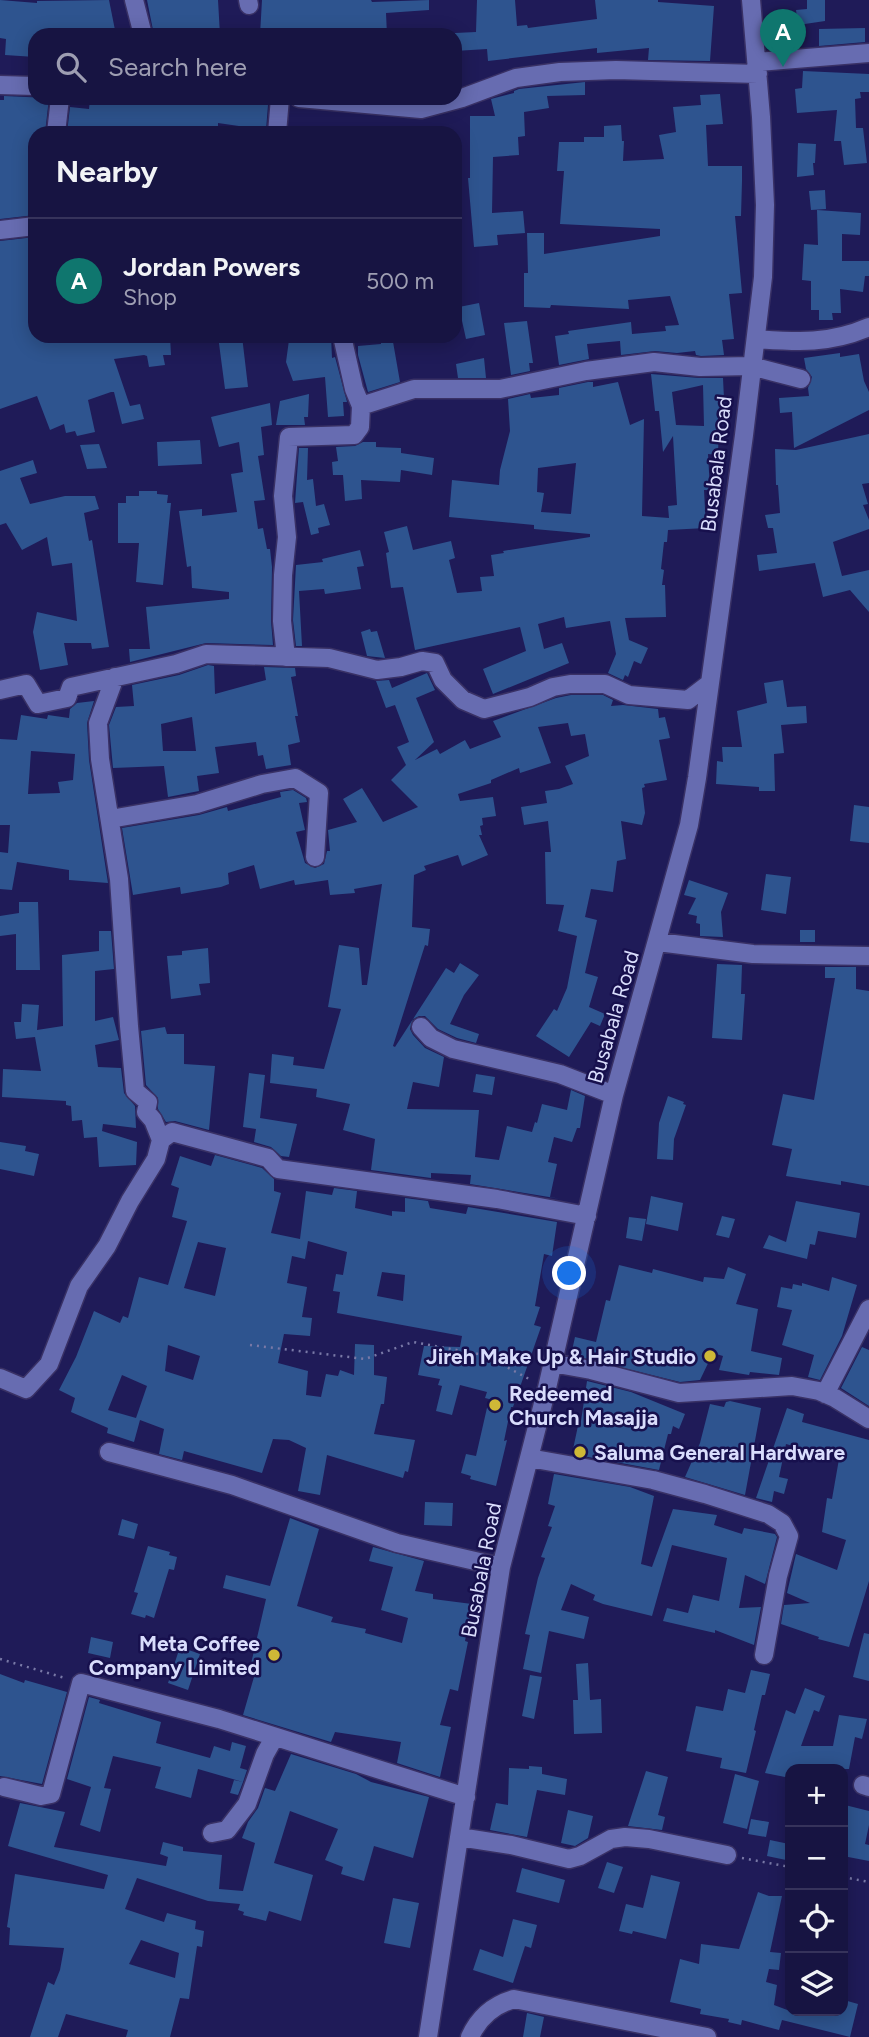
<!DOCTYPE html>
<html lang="en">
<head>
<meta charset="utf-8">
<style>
  :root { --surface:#171442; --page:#201d49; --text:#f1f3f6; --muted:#9e9eb2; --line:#36335b; --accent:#0f766e }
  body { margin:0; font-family:Figtree,sans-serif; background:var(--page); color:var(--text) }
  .controls { position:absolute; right:21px; bottom:21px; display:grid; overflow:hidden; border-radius:14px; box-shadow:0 4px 18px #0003 }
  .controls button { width:63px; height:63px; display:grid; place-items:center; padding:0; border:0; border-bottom:2px solid var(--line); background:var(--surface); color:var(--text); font:35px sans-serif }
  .you { position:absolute; left:570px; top:1274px; width:24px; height:24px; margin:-18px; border:5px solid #fff; border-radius:50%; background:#1a73e8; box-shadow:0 0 0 10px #1a73e833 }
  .badge { display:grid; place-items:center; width:46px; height:46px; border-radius:50%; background:var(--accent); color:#fff; font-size:23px; font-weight:700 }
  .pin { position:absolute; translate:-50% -58px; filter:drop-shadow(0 2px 4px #0008) }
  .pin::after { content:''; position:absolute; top:37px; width:24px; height:21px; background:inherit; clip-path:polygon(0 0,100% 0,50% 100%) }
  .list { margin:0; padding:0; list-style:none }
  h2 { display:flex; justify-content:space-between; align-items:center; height:91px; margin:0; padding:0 28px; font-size:30px }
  h2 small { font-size:23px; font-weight:400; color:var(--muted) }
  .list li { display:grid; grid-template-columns:46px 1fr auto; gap:21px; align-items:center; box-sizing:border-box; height:126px; padding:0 28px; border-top:2px solid var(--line) }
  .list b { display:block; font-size:26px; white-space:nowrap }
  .list p { margin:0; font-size:23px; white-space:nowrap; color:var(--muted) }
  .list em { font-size:23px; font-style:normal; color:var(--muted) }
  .icon { flex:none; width:38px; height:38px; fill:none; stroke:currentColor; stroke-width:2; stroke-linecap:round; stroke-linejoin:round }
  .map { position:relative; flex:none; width:869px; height:2037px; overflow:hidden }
  .search { position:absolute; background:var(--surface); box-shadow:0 4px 18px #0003; left:28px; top:28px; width:434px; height:77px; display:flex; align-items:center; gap:18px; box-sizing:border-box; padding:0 24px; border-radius:21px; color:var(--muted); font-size:26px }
  .panel { position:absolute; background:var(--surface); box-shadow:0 4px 18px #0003; left:28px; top:126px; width:434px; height:217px; border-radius:21px }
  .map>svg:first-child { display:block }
  .building { fill:#2e548f; fill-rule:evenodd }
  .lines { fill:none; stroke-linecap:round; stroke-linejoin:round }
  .minor-casing { stroke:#393165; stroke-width:21 }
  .path { stroke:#7979a7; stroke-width:2.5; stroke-dasharray:2 5; stroke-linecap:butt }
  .minor { stroke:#676cb1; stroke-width:18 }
  .poi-dot { fill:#ceb837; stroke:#17104d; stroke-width:2.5 }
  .labels { text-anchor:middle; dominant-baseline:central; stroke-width:5; stroke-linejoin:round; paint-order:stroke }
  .street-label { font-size:21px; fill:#d9ddfc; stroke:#17104d }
  .poi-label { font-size:21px; font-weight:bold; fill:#d9ddfc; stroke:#17104d; text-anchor:end }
</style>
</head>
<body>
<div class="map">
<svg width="869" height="2037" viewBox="0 0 869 2037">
  <rect width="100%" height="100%" fill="#1f1b58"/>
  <path class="building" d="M0 0 37 3V1L109 0 116 35H35V57L5 55 6 39 0 38Z
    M147 0H218L220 35H154Z
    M262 0H371L372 2 429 0V10L386 13 387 35H372V28L332 35H260Z
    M477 0H515L517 26 527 25 528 28 597 19 595 0H658V2L714 6 710 61 648 60 649 48 597 53V48L488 61 487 49 455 51V33L476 32Z
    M807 0H825V21L798 25 796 10 807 9Z
    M865 28V42L819 46V29Z
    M803 71 869 74V92H860L861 98 855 99 856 128H863L867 163 844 165 841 141H834L837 110 797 113 795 89 802 88Z
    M585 82V95L547 96 549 108 524 112 525 136 518 137 519 155 493 157 492 213 523 211 525 233 497 235 498 245 474 247 468 178H470V116H495L491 99 514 93V91L519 89Z
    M720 94 723 124 706 125 708 166H742V181L741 216H735L742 293 729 294 734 339 722 340 724 355 701 356 696 355 695 351 677 353 655 351 621 355 620 341 587 344 589 359 559 365 555 336 569 334 568 331 631 322 632 334 666 331 665 326 679 325 670 296 628 300 629 309 551 305 550 308 524 307V273H528L527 233H544V254L660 236V229L560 224 564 171H557L559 142H584V137H604V126L621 125 622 141H624L623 161 664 159 659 135 676 132 673 107 701 105 700 95Z
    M4 96 49 98 45 133H35V155H31L33 209H35V215L0 219V100H4Z
    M90 98 139 100 140 98H214L268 105 266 130 218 123V133H67L70 107 89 109Z
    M798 143 816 144 815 163H813L814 175 797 177Z
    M825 190 826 209 811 210 809 191Z
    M817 210 861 213 860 235 842 234V261H869V276H865L863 292 840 289 841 313H832L833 320H819V310H811V281L802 280 804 244 818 245Z
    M35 237V336H170L171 355H163L165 365 149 367 147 356 144 355 114 359 130 406 140 404 144 419 122 424 114 392H111L88 400 95 432 77 436 75 431 66 433 64 424 50 430 37 396 0 409V241Z
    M479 303 485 335 466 339 459 307Z
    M527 321 533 363H529L530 371 511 375 504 323Z
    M218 336H242L248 387 225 389Z
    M303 336H331L332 358 335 357 347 402H343L344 416 328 417 325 377 293 381 286 362 289 340 302 342Z
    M381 336H392L400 382 368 392 358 355V346L381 344Z
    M840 353V357L859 354 864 381 869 392V410L794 448 792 412 780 413 779 398 809 396 808 388 812 377 806 369 804 358Z
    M484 358 486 378H458L456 364Z
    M651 374 699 378H723L725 420H719L718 455 708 454 710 490H704L706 528 668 530 667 542H664L661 569 664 570 662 585H665L666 617 625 618 629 640 648 648 641 664 634 661 628 677 625 675 623 680 608 673 616 654 610 621 566 628 564 617 538 624 544 649 562 643 569 663 493 694 483 669 526 651 520 627 415 650 403 587 391 588 386 553 389 552 384 532 407 526 413 550 451 541 455 558 449 560 457 593 482 591 480 577 494 576 491 555 504 553 503 551 590 537V534L534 529V525L449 517 452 480 499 485 500 470 510 431 508 399 530 394 531 398 559 395V388L588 382H593V387L618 382 630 425 644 419 642 516 669 518 668 506 677 505 673 436 663 452 659 411H655ZM703 385 704 426 676 425 672 392ZM576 463 571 514 541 512 544 493 537 492 538 468Z
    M309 394 308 417H304L305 425H276L280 401Z
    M270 403 272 425 261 427 264 455 258 456 265 500 254 501 258 529 263 528 267 549H270L272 567 271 621 273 645 206 643 130 662 129 649H150L146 607 229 599V592L192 588 191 566 187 567 179 511 202 509V516L237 512 231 474 243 472 239 442 219 447 211 417Z
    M869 434V483L862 484 868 504 863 505 869 520V529L833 542 842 576 869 570V612L850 590 823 597 815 563 759 571 757 555 777 553 773 528H768L765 515 780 513 778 485H776L775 449 796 450Z
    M200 440 202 464 158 466 157 442Z
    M363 442H376V447L401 448V453L434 458 432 475 401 470 400 482 361 480 362 499 345 501 343 475H333L332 462 338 461 336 447 355 446Z
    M99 444 107 468 87 469 80 445Z
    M299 448H308L307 480 313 479 316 506 324 504 330 525 318 528 319 533 311 535 303 502 295 503Z
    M33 460 37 473 20 478 30 504 65 496H95L99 509 84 513 89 541 92 540 109 647 92 649 91 643H64L68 665 40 670 33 632 37 612 77 621 72 563 52 566 47 537 22 550 6 523 0 525V471Z
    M139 491H157V494L168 495 167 503H171L163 585 136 582 139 543H118V503H126V496H139Z
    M360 550 364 566 357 567 361 589 325 594 324 589 299 591 302 646H296L293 620 296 565 323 562 322 559Z
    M370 629 371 632 377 631 385 658 367 656 361 632Z
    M208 665 214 666 215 694 266 680 264 667 295 668 296 676 291 677 298 716H295L300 742 288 745 291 765 266 769 263 755 258 756 256 742 215 747 219 773 197 776 199 791 168 797 164 766 113 768 109 725 116 707 134 706 132 685 179 675ZM192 717 196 751H163L161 724Z
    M427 673 435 690 416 698 434 742 415 760 437 749 440 754 465 740 470 749 501 737 493 721 556 698 571 695H603L613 700 611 706 623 705 658 709 659 718 665 717 670 738 659 740 667 780 644 784 645 787 642 788 645 813 642 825 621 821 626 859 617 861 613 892 591 889 585 917 597 920 585 973 598 977 589 1007 605 1014 600 1026 591 1022 569 1057 536 1036 554 1009 557 1011 567 988 577 936 558 931 564 905 546 904 545 852H551L548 821 524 825 521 807 547 803 545 791 559 789 573 784 565 766 589 756 585 734 571 736 568 723 538 727 551 763 520 773 519 768 491 780V783L458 794 460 801 493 797 496 816 482 818 483 825 480 826 482 835H479L488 855 462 866 458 855 424 866 426 870 414 875 412 927 430 929 428 946 425 945 393 1046 395 1047 446 968 454 973 460 963 479 975 464 995 450 1024 479 1034 476 1043 457 1038 438 1029 425 1016H419L413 1019 410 1029 413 1035 425 1048 444 1057 439 1087 413 1082 407 1109 479 1110 475 1157 499 1160 507 1126 532 1132 535 1122 537 1123 542 1104 567 1110 571 1090 585 1096 580 1128H577L572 1142 554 1137 548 1162 557 1164 550 1197 561 1199 470 1184 471 1175 431 1173V1178L371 1170 375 1139 343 1130 350 1104 316 1097 317 1089 270 1083 272 1054 294 1057 293 1065 324 1069 341 1009 328 1007 339 945 359 948 362 985H367L382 884 354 889 355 893 330 895 328 880 295 885 294 880 260 889 254 865 228 873 229 884 221 887 181 894 180 887 133 895 122 828 199 815 227 807 228 811 281 797 280 792 293 790 306 798 307 802 299 803 305 830 296 832 305 863 315 868 324 864 327 851H330L328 830 357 822 343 799 362 788 383 822 418 807 391 780 406 765 397 747 409 742 395 705 386 708 376 681 389 680 392 688Z
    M783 680 787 707 806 706 807 723 781 725 784 753 774 754 775 791H759V787L716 784 717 761 723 762 722 747H742L737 711 767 703 764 683Z
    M94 701 87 723 89 760 108 883 69 880V870L17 862 12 890 0 889V852L8 853 10 825H0V739L17 740 21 715 47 719 48 715 69 718 70 709 77 703ZM31 751 75 754 73 780 58 782 60 793 28 794Z
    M854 805 869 807V843L850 841Z
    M766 874 791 877 786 914 761 910Z
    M689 880 728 893 721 912 723 937 700 936V924L696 923 697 916 688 914 696 898 684 895Z
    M19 902H38L40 970H16V934L0 936V916L19 913Z
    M800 930H815V942H800Z
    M99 931H111L114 969 95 971V1021L113 1017 119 1040 95 1045 98 1067 121 1068 124 1093 135 1106 136 1128 103 1124 102 1131 137 1142 136 1165 99 1167 97 1137 84 1138 82 1120 72 1121 71 1106 66 1105V1101L2 1097 3 1069 41 1071 35 1037 16 1039 14 1022H21L22 1004 39 1005 37 1030 63 1026 62 955 99 951Z
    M208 948 210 983 199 984 201 995 171 999 167 956 182 955V951Z
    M717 964 742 965 741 994H745L742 1040 712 1038Z
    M825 967H856V989L869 991V1186L841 1181V1185L786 1176 792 1149 772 1145 783 1094 814 1100 835 978H825Z
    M165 1027 167 1034H184V1064L215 1066 209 1130 175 1121 166 1122 158 1109V1098L146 1085 141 1031Z
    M249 1073 265 1075 260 1118 297 1124 289 1157 281 1156 271 1147 254 1142 256 1129 243 1127Z
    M476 1074 495 1077 492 1095 473 1092Z
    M668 1096 684 1102 683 1104 686 1105 674 1139 673 1160 657 1159 659 1123Z
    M0 1142 26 1146 25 1151 39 1154 34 1176 0 1169Z
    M215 1155 262 1168 274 1179V1191L281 1193 271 1233 300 1239 306 1191 332 1195 334 1188 357 1191 355 1208 392 1216V1211L405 1212V1198L428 1201 430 1208 466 1214 468 1207 557 1222 552 1256 544 1254 535 1306 540 1307 534 1325 541 1327 513 1407H511L504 1441 507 1440 496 1486 470 1479 471 1476 461 1473 466 1454 476 1456 489 1399 485 1398 487 1392 460 1385 452 1415 436 1411 442 1386 438 1385 440 1379 418 1375 424 1346 460 1347 462 1336 337 1313 340 1292 333 1291 336 1274 343 1275 347 1252 308 1241 305 1259 292 1256 287 1283 307 1287 302 1317 312 1318 310 1336 284 1334 278 1363 308 1371 306 1395 321 1397 326 1374 338 1376 340 1370 354 1375 355 1344 374 1345V1375L387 1377 384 1404H381L374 1434 415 1440 408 1472 405 1471 403 1478 327 1455 320 1495 298 1491 306 1448 289 1440 273 1439 262 1473 184 1451 182 1460 159 1454 164 1429 140 1420 134 1442 107 1433 108 1428 71 1412 75 1398 59 1390 76 1357 94 1311 120 1323 123 1316 128 1318 139 1277 168 1285 187 1221 172 1217 179 1188 171 1185 180 1156 211 1166ZM198 1242 226 1248 215 1296 184 1288ZM382 1272 405 1275 403 1301 377 1296ZM168 1345 200 1356 193 1380 165 1371ZM122 1375 147 1386 136 1418 108 1410Z
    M651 1196 683 1203 678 1231 646 1224Z
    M796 1201 860 1213 856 1238 818 1231 815 1245 810 1244 807 1259 763 1248 769 1235 786 1242Z
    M722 1216 735 1219 729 1238 716 1235Z
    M629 1217 646 1219 642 1241 626 1238Z
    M619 1265 652 1273 653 1269 703 1282 704 1277 724 1279 728 1267 746 1274 736 1304 758 1309 751 1351 782 1358 779 1375 750 1372 749 1375 719 1370 723 1356 713 1353 700 1380 680 1382 571 1355 575 1337 596 1342 606 1300 610 1301Z
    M832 1277 857 1285 842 1336 820 1380 808 1377 814 1355 782 1345 792 1310 777 1307 781 1287 792 1289 793 1284 802 1286V1283L829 1291Z
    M862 1347 869 1350V1406L841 1388Z
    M587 1381 631 1392 685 1414 679 1429 673 1426 671 1434H668L659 1470 572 1454 579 1421H581Z
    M730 1401 761 1408 745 1495 685 1477 700 1443 710 1404 724 1407 726 1402Z
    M787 1408 804 1414 802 1422 869 1440V1581L849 1647 818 1639 819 1637 781 1624 784 1605 810 1603 787 1593 796 1554 837 1570 846 1540 822 1532 827 1498 832 1499 839 1459 786 1444 779 1477 788 1479 784 1494 774 1491 772 1502 756 1498Z
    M554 1474 630 1487 654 1496 641 1564 652 1567 673 1509 717 1515 714 1525 742 1534 744 1528 775 1534 777 1537 765 1584 745 1575 739 1608 761 1607 754 1645 715 1630V1633L663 1621 667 1608 688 1613 693 1595 719 1601 727 1558 672 1545 652 1616 603 1604 593 1600 595 1595 571 1584 561 1610 589 1617 584 1639 549 1631 541 1673 523 1669 530 1635 525 1634 538 1578 545 1558 541 1557 552 1527 548 1526 555 1506 548 1504Z
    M425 1502 453 1503 452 1526 424 1525Z
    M290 1518 319 1529 297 1606 333 1617 331 1622 366 1629 365 1633 402 1643 408 1618 381 1610 393 1567 369 1561 373 1547 424 1561 415 1591 433 1594V1599L472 1604 465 1641 468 1642 458 1691 450 1689 440 1725 451 1727 440 1777 397 1763 401 1742 335 1732 331 1742 243 1715 256 1670 250 1668 266 1599 223 1588 226 1575 270 1586Z
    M122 1519 138 1524 134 1539 118 1535Z
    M148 1546 170 1552 169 1555 177 1557 174 1570 169 1569 154 1618 146 1615 145 1618 131 1614 138 1593 134 1592Z
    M864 1633 869 1634V1681L853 1677Z
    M91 1637 113 1642 110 1658 88 1653Z
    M180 1647 200 1654 188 1690 168 1683Z
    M588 1663 590 1700 601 1699 602 1733 574 1734 573 1700H578L576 1664Z
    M751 1670 770 1674 765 1695H762L754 1730 756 1731 746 1773 720 1768 722 1758 686 1751 696 1706 723 1711 728 1689 745 1693Z
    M0 1674 24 1683 25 1680 67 1692 42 1784 0 1776Z
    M530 1675 542 1677 534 1719 522 1716Z
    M805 1688 825 1696 819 1712 814 1710 801 1746H833L839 1715 867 1719 862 1739 855 1737 849 1769H790V1778L765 1773 786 1710 795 1714Z
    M89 1697 100 1700 99 1703 161 1722 156 1743 210 1758 214 1746 230 1751 232 1742 246 1746 240 1768 247 1770 243 1782 198 1769 191 1798 155 1788 161 1767 113 1756 104 1788 111 1789 100 1832 80 1825 91 1787 67 1779Z
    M291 1754 356 1774 371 1782 429 1797 413 1858 374 1846 364 1881 341 1874 343 1867 325 1860 338 1829 290 1811 274 1863 313 1875 301 1921 269 1911 266 1921 243 1915 244 1912 238 1910 240 1904 208 1901 137 1878 125 1909 164 1922 167 1913 196 1921 195 1929 204 1931 202 1947 197 1946 189 1999 180 1998 170 2037H126L128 2030 66 2014 58 2037H30L48 1982 54 1985 60 1970 64 1948 9 1945 10 1928 7 1927 15 1874 104 1889 108 1875 8 1846 20 1803 65 1812 54 1847 166 1866 168 1857 160 1854 163 1842 183 1847V1851L222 1855 219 1889 243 1891 255 1843 242 1838 248 1822 258 1808 265 1788 275 1791ZM141 1940 179 1953 175 1978 129 1964Z
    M529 1766 542 1767V1774L567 1779 565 1795 537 1790 527 1837 490 1830 496 1803 508 1805 509 1768 529 1769Z
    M646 1771 668 1777 658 1815 665 1817 662 1830 628 1826Z
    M735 1774 759 1781 747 1829 723 1823Z
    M234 1780 243 1782 238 1795 230 1793Z
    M845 1805 869 1811V1825L865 1844 869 1845V1861L843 1856Z
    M568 1810 593 1816 588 1838 575 1846 561 1843Z
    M751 1819 769 1822 766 1837 748 1834Z
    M770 1840 789 1844 786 1860 767 1856Z
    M607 1862 623 1867 614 1893 598 1888Z
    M522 1868 565 1880 559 1903 516 1892Z
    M651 1875 680 1882 666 1939 633 1931 632 1934 619 1931 626 1904 643 1908Z
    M758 1892 769 1896H782L770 1952 781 1953 779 1970 769 1969 766 1982 777 1985 774 2005 790 2011H843L844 2000 858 2004 850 2037 782 2020 779 2030 742 2020 741 2025 728 2022 729 2019 700 2014 701 2009 670 2002 680 1959 699 1964 701 1944 739 1949Z
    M393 1898 419 1903 410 1948 384 1943Z
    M513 1919 537 1925 531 1948 525 1946 513 1983 473 1970 480 1949 503 1957Z
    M527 2013 544 2017 540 2037H523Z"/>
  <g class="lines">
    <defs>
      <path id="minor" d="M134 0 143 35
        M248 0 249 5
        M757 62 869 53
        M0 85 35 86
        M299 98 421 109 462 98 516 78 560 72 616 70 758 74
        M56 133 60 98
        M277 133 280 98
        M0 230 35 226
        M342 336 354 389 361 406
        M756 339C798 342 830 344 869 327
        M286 657 282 621 283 575 287 537 283 496 289 437 354 435 360 427 361 406 414 389H500L586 371 654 362 700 367 751 366 801 379
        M115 677 98 723 100 759 119 879 129 1026 135 1091 148 1102 146 1112 153 1120 161 1140
        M0 690 26 684 38 704 67 698 71 687 176 664 206 654 329 658 377 670 401 667 422 661 435 663 443 680 463 700 484 709 530 697 553 687 570 684H605L629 695 688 700 709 684
        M110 819 197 804 262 784 295 778 319 793 315 857
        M658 942 753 954 869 956
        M421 1027 431 1038 453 1049 560 1074 614 1095
        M552 1363 591 1370 679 1393 792 1386 819 1391 835 1398 869 1419
        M0 1378 26 1389 49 1364 79 1286 107 1246 130 1201 156 1159 161 1140 172 1132 268 1158 278 1169 497 1199 587 1216
        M825 1394 869 1309
        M109 1452 232 1485 397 1543 501 1567
        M529 1458 653 1480 705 1494 768 1514 782 1523 789 1536 778 1576 764 1655
        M863 1785 869 1787
        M4 1787 41 1796 51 1794 81 1683 219 1719 466 1797
        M212 1833 227 1830 247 1804 265 1754 274 1738
        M459 1837 511 1845 569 1859 580 1856 611 1839 625 1837 649 1839 727 1855
        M428 2037 501 1567 547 1388 614 1095 689 825 697 778 744 435 763 277 765 205 761 117 751 0
        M470 2037C479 2017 493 2005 514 1999L707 2037"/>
    </defs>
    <use href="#minor" class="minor-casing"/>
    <path class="path" d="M250 1345 365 1359 413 1342 484 1355 531 1380
      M0 1659 65 1678
      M742 1858 790 1867
      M843 1877 869 1882"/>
    <use href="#minor" class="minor"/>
  </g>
  <g class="poi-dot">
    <circle cx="710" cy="1356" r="7"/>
    <circle cx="495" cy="1405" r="7"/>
    <circle cx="580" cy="1452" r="7"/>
    <circle cx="274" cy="1655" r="7"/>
  </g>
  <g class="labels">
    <g class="street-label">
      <text transform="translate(716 464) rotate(-83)">Busabala Road</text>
      <text transform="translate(613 1017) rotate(-74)">Busabala Road</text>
      <text transform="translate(481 1570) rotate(-79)">Busabala Road</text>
    </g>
    <g class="poi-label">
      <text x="696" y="1356">Jireh Make Up &amp; Hair Studio</text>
      <text x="509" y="1393" text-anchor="start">Redeemed<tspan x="509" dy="24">Church Masajja</tspan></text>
      <text x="594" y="1452" text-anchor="start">Saluma General Hardware</text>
      <text x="260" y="1643">Meta Coffee<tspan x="260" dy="24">Company Limited</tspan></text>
    </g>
  </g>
</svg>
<div class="controls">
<button>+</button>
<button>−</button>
<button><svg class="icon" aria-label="locate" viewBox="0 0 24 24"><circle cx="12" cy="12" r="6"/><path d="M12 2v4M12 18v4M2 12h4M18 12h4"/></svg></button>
<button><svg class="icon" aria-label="layers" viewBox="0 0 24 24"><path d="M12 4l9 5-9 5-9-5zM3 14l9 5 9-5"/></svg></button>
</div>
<div class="you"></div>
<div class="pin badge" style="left:783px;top:67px">A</div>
<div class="search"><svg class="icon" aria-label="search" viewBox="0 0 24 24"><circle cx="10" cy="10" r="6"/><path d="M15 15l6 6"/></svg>Search here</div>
<section class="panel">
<h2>Nearby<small></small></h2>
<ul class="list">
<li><span class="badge">A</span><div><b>Jordan Powers</b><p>Shop</p></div><em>500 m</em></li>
</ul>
</section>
</div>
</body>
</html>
